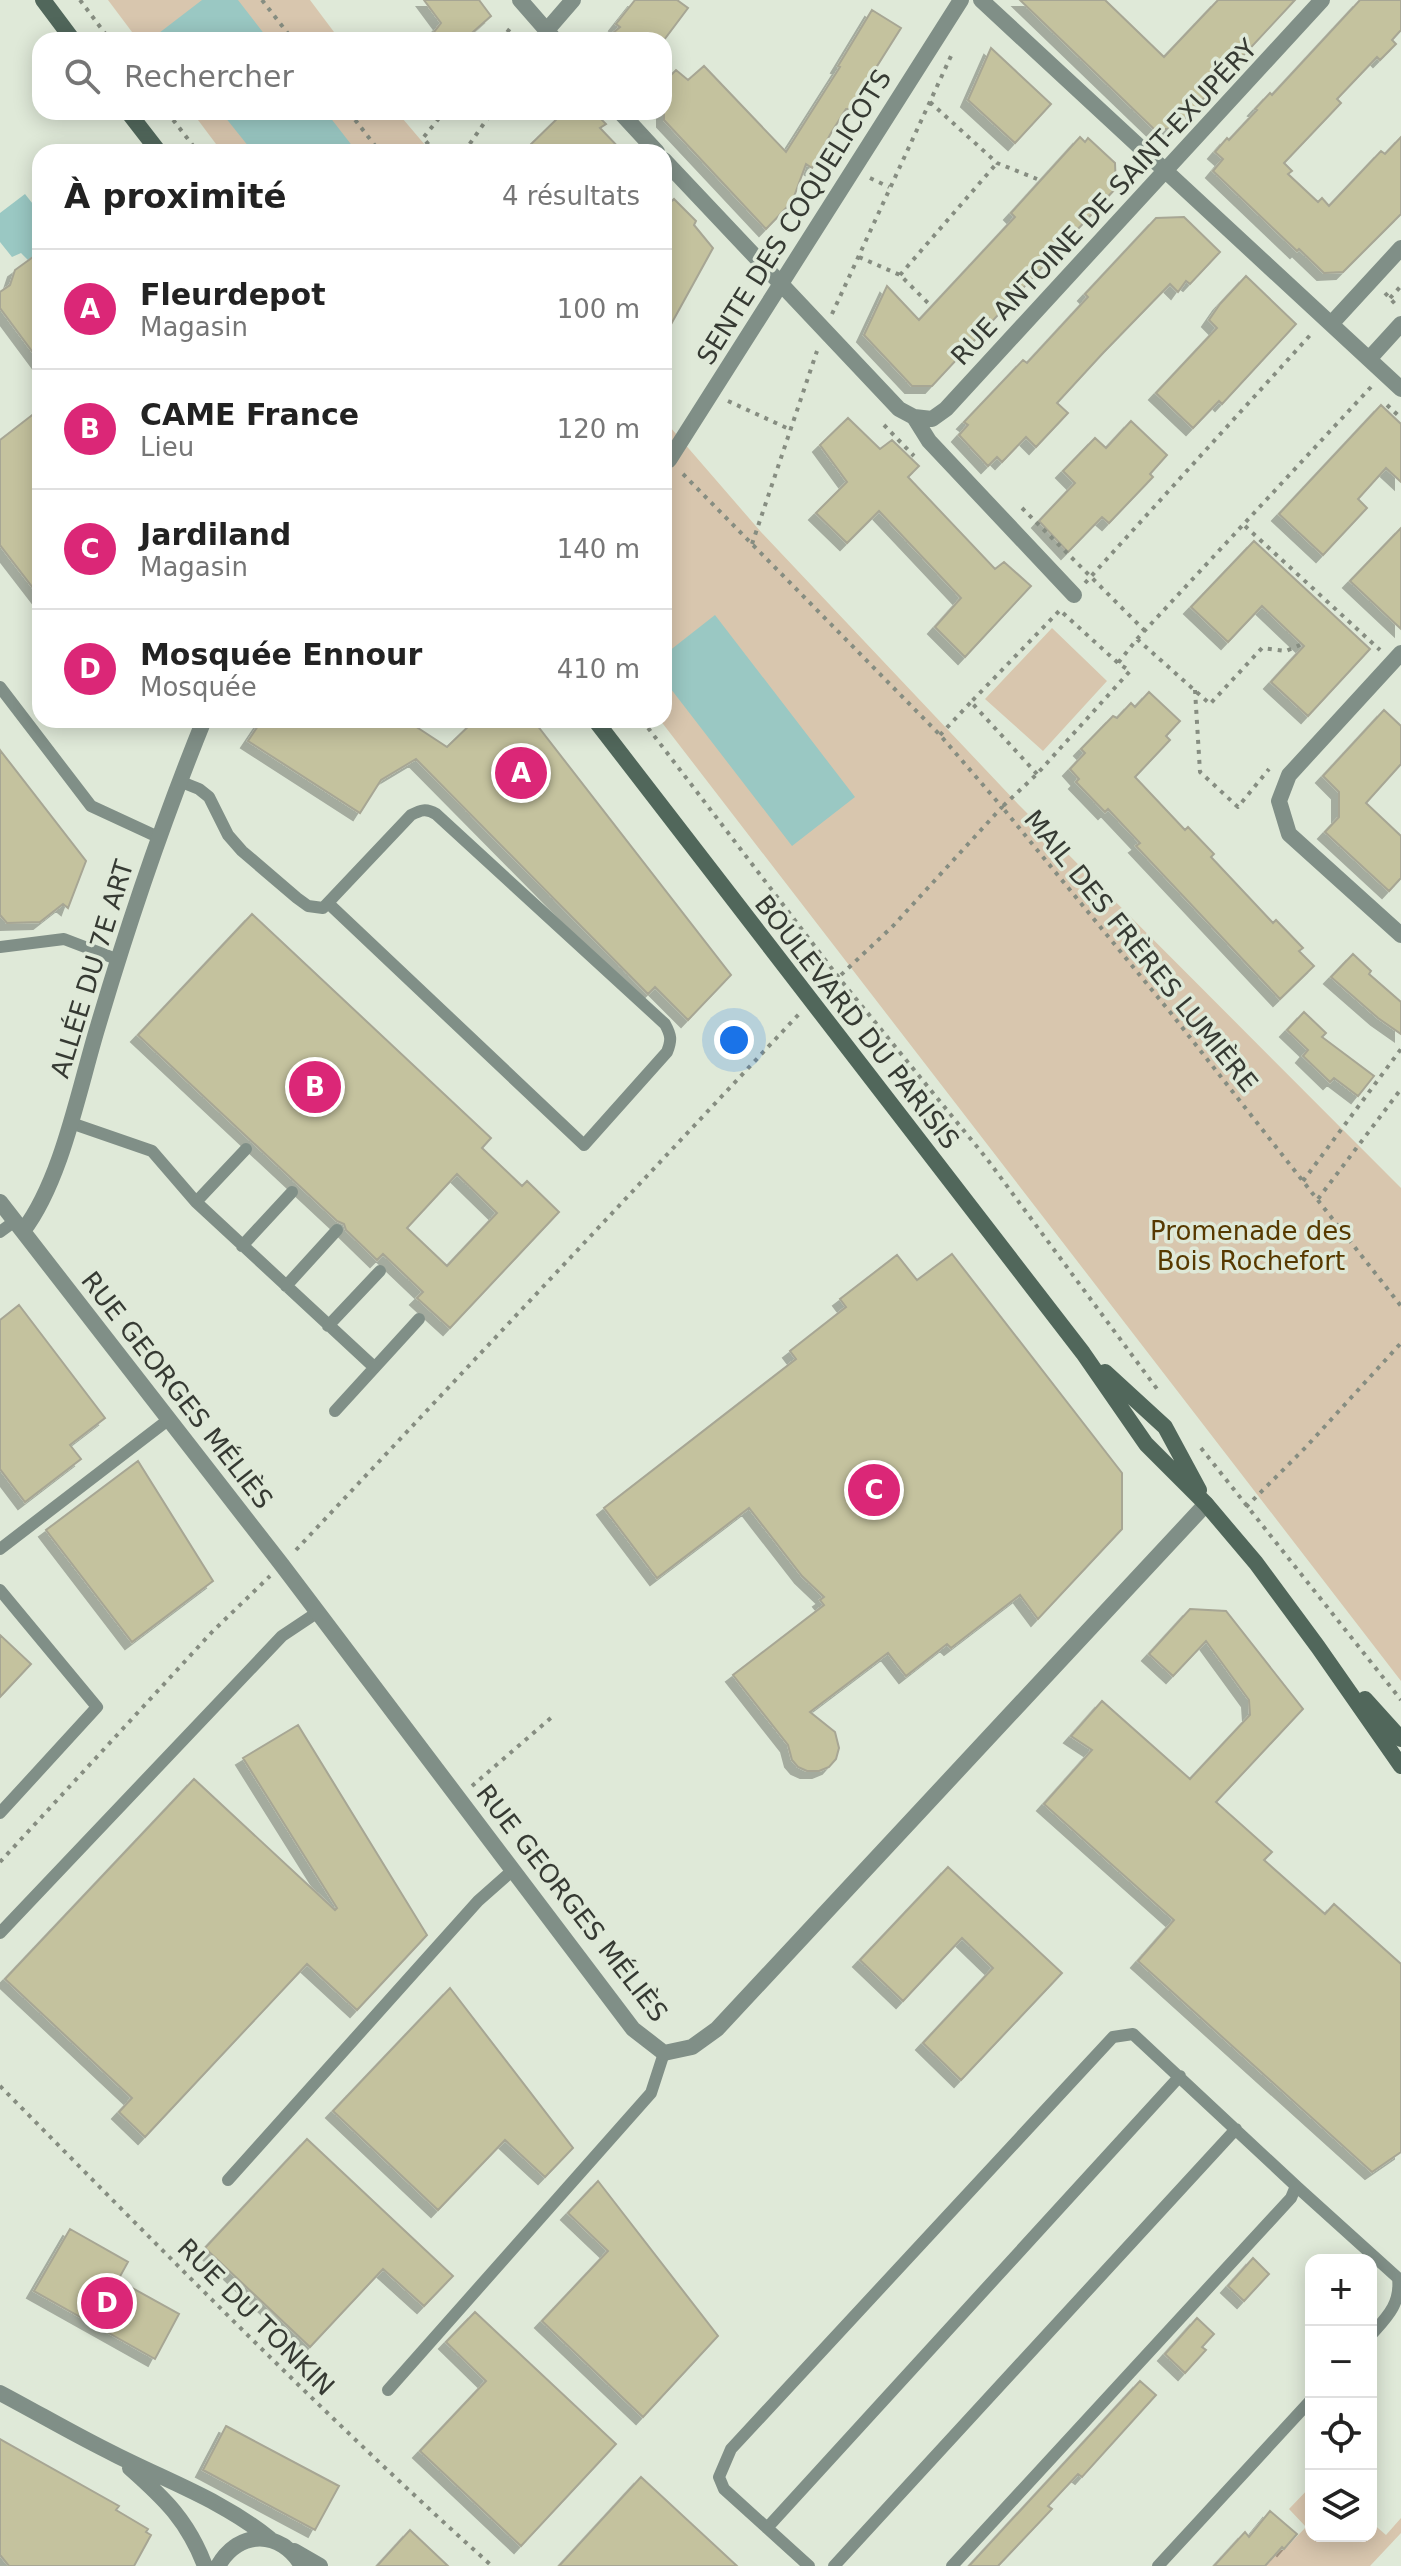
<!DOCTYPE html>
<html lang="fr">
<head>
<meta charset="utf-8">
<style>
  :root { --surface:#fff; --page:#f2f2f2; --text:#222; --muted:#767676; --line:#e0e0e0; --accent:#db2777 }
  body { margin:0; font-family:"DejaVu Sans",sans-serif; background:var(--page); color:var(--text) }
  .controls { position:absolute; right:24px; bottom:24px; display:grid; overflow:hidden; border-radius:16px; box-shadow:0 4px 20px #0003 }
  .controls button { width:72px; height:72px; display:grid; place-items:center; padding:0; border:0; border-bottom:2px solid var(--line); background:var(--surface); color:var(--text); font:40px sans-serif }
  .you { position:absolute; left:734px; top:1040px; width:28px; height:28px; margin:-20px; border:6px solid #fff; border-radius:50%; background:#1a73e8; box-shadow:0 0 0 12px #1a73e833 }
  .badge { display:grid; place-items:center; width:52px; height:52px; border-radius:50%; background:var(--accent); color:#fff; font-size:26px; font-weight:700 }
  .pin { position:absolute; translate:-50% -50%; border:4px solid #fff; box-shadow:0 2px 8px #0006 }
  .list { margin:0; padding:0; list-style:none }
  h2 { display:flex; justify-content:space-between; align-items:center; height:104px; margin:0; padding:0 32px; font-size:34px }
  h2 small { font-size:26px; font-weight:400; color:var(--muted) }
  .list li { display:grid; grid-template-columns:52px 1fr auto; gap:24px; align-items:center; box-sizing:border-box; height:120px; padding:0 32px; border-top:2px solid var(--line) }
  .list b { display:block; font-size:30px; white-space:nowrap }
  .list p { margin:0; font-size:26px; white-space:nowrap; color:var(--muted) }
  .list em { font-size:26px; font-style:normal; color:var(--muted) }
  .icon { flex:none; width:44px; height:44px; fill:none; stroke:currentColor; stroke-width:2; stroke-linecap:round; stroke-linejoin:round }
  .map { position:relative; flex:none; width:1401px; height:2566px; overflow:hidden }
  .search { position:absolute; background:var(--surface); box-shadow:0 4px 20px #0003; left:32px; top:32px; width:640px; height:88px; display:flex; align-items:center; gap:20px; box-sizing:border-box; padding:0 28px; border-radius:24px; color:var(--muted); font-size:30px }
  .panel { position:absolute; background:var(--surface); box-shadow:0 4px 20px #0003; left:32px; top:144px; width:640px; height:584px; border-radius:24px }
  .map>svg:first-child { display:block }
  .green { fill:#d8c6ae }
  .water { fill:#9ac8c3 }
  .building { fill:#c4c29e; stroke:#a7a694; stroke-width:2; fill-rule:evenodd; filter:url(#shadow) }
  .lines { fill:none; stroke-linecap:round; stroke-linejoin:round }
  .path { stroke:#868d81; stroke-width:4; stroke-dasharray:4 6; stroke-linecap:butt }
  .lane { stroke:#808f87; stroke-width:12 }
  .street { stroke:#808f87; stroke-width:16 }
  .secondary { stroke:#51675b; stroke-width:16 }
  .labels { text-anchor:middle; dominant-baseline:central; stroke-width:7; stroke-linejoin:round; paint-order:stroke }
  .street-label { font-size:26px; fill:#363a33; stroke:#dfe9d8 }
  .park-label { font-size:26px; fill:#573900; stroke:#dfe9d8 }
</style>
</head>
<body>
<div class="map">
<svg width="1401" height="2566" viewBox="0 0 1401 2566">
  <defs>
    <filter id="shadow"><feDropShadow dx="-7" dy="7" stdDeviation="0" flood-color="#0004"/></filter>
  </defs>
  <rect width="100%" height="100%" fill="#dfe9d8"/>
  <path class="green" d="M108 0H310L340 40H138Z
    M192 112H397L431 152H222Z
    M664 420 761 532 1018 804 1401 1188V1681L660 720H664Z
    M1052 628 1107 681 1043 751 985 699Z
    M1311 2486V2536H1371V2522L1386 2535 1401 2518V2533L1370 2566H1265L1280 2550H1284L1306 2527 1289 2509Z"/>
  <path class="water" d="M202 0H238L269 40H164L159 33Z
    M221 112H326L357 152H253Z
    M25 194 40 213V252L28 260 21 253 12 257 0 242V213Z
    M715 615 855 797 792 846 664 680V655Z"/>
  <path class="building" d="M424 0H479L491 16 464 40H428L441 23Z
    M635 0H677L688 8 664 40H605L620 27 616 24Z
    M1020 0H1105L1164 57 1218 0H1295L1176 128 1155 130Z
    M1360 0H1401V30L1392 40 1396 44 1380 60 1377 57 1337 99 1341 103 1284 163 1292 171 1288 174 1318 202 1322 198 1329 206 1381 151 1385 154 1401 137V214L1343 272 1324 273 1299 249 1297 251 1213 171 1223 159 1215 152 1227 138 1229 140 1257 110 1255 109 1270 93 1272 95Z
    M872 10 901 28 850 109H846L831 133 812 168 806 164 792 202 766 229 664 120V82L676 70 688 80 704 66 786 152 840 67 838 66Z
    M991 48 1051 104 1015 143 968 100Z
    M564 112H594L606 124 600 128 623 152H523Z
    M1080 137 1085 142 1088 138 1115 163 1116 188 932 386H912L864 335 887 286 919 320 1015 217 1011 213Z
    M674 199 696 221 694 225 713 248 664 337V208Z
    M1184 217 1220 252 1190 284 1186 281 1178 292 1170 284 1103 353 1057 403 1068 413 1036 447 1026 437 1002 462 997 457 988 466 959 435 968 425 964 422 1023 360 1027 363 1088 297 1085 294 1156 218Z
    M40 252V362L0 308V292L10 285 15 270Z
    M1246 276 1296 324 1222 404 1219 401 1193 428 1156 393 1217 328 1209 320 1220 304Z
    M1381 405 1401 424V482L1386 468 1358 499 1367 508 1323 555 1279 514Z
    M40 409V597L0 545V440Z
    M848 418 880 449 892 440 919 466 908 477 995 569 1004 562 1031 586 965 657 935 627 961 598 879 511 847 543 816 513 847 482 820 445Z
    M1131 421 1167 455 1150 474 1153 477 1109 523 1102 517 1068 552 1039 521 1075 483 1063 471 1095 438 1106 448Z
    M1401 528V629L1350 581Z
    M1254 541 1370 649 1308 716 1271 682 1304 646 1262 606 1228 642 1191 607Z
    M1149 692 1180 721 1166 736 1170 740 1135 777 1185 830 1188 827 1214 854 1211 857 1273 923 1276 920 1303 948 1299 951 1314 966 1280 999 1136 846 1140 843 1108 809 1105 812 1076 782 1079 779 1070 769 1085 753 1081 749 1113 716 1117 718 1131 703 1135 707Z
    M1384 710 1401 726V764L1366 803 1401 836V878L1389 891 1325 832 1339 817V792L1323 776Z
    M262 720H419L415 726 447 747 475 720H533L731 975 688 1020 655 987 648 994 416 759 381 780 360 813 248 741Z
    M0 750 86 861 68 908 63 904 40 922 7 923 0 915Z
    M252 914 491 1138 482 1148 522 1186 527 1181 559 1212 450 1328 417 1298 423 1292 383 1254 377 1260 346 1230 344 1224 337 1221 138 1035ZM457 1174 497 1213 447 1266 407 1228Z
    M1353 954 1371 971 1369 974 1401 1002V1034L1378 1018 1331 977Z
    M1304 1012 1326 1033 1322 1037 1374 1076 1358 1096 1334 1078 1330 1082 1303 1056 1308 1050 1287 1030Z
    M952 1254 1122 1473V1529L1038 1619 1020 1595 951 1648 947 1644 906 1676 888 1653 810 1712 835 1732 839 1748 836 1759 829 1767 819 1771H807L798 1767 792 1760 788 1745 733 1675 824 1605 820 1600 824 1597 802 1576 749 1508 657 1578 604 1508 796 1359 790 1351 846 1307 840 1299 897 1255 917 1280Z
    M19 1305 105 1418 70 1445 81 1459 25 1502 0 1469V1320Z
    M138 1461 213 1581 132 1642 46 1530Z
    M1190 1609 1226 1611 1303 1709 1216 1802 1272 1852 1264 1860 1325 1914 1334 1904 1401 1964V2152L1372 2172 1138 1961 1174 1920 1044 1804 1092 1750 1071 1736 1102 1701 1190 1779 1250 1715 1249 1700 1206 1641 1173 1676 1149 1654Z
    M0 1635 31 1664 0 1697Z
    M298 1725 427 1935 357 2010 307 1964 145 2137 119 2112 132 2098 5 1979 194 1779 335 1910 337 1908 243 1758Z
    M948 1867 1062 1973 961 2080 923 2043 993 1968 962 1938 903 2001 860 1960Z
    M450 1988 573 2148 545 2177 505 2140 438 2210 333 2111Z
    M307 2139 453 2276 424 2306 383 2269 310 2347 205 2248Z
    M598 2181 718 2336 643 2417 542 2321 608 2251 568 2213Z
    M70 2229 128 2262 118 2280 179 2314 155 2359 34 2291Z
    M1253 2258 1269 2274 1244 2301 1228 2286Z
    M475 2312 616 2444 521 2546 420 2451 486 2381 446 2342Z
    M1197 2318 1214 2334 1202 2347 1206 2350 1185 2373 1165 2354Z
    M1140 2381 1156 2395 1082 2477 1078 2474 1048 2506 1052 2509 998 2566H969Z
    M226 2426 339 2486 315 2530 203 2470Z
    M0 2439 119 2506 116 2510 148 2529 146 2532 151 2535 134 2566H9L0 2555Z
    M641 2477 737 2566H559Z
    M1270 2511 1297 2534 1284 2549 1282 2547 1265 2566H1214L1245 2532 1249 2537Z
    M410 2530 448 2566H377Z"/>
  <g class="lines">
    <path class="path" d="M80 0 110 40
      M262 0 293 40
      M501 40 512 26
      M930 102 997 163 1037 179
      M167 112 198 152
      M349 112 380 152
      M435 152 423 138 444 112
      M464 152 492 112
      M870 178 889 187
      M859 257 900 275 929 304
      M900 275 997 163
      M1385 293 1398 307
      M1390 298 1401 286
      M832 314 951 56
      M1371 387 1137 639 1118 663 1130 671 1037 774 1002 807 1170 1012 1401 1306
      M728 401 789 429
      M1387 405 1401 418
      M884 425 914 456
      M683 474 940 735 1002 807 893 926 826 989
      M1022 508 1145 631
      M1245 526 1380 650
      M752 544 817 351
      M1085 583 1313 332
      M1063 613 1118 663
      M1137 639 1210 704 1262 648 1286 651 1300 645
      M1195 690 1200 772 1238 807 1269 769
      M642 720 839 978 987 1159 1160 1393
      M940 735 971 702
      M1037 774 971 702 1063 607
      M1303 1181 1401 1049
      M1318 1199 1401 1089
      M1201 1448 1401 1700
      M1246 1507 1306 1447 1401 1343
      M296 1550 799 1014
      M472 1786 552 1717
      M0 1862 212 1632 270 1576
      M0 2086C161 2249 321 2413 492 2566"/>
    <path class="lane" d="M0 687 91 806 158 837
      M179 781 199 789 209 797 228 835 242 851 297 898 308 906 323 908 411 815C421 810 426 808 436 814L665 1024C671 1035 672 1040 667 1052L584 1145 328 903
      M0 947 64 939 119 960
      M71 1123 152 1151 196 1202 374 1367
      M196 1202 246 1149
      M0 1232 15 1221
      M242 1246 292 1192
      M286 1286 337 1230
      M328 1326 380 1271
      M335 1411 419 1319
      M0 1549 168 1420
      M0 1590 97 1707 0 1813
      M0 1933 282 1636 318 1612
      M228 2180 478 1901 513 1870
      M1296 2186 1398 2278C1401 2304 1387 2317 1371 2335
      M388 2390 651 2093 664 2053
      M767 2528 1180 2076
      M809 2566 724 2489 719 2477 731 2449 1113 2037 1133 2034 1296 2186 1291 2198 952 2566
      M834 2566 1236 2129
      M1158 2566 1311 2400"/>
    <path class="street" d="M520 0 555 40
      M981 0 1401 389
      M547 30 573 0
      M620 112 657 152
      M664 160 899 409 914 417 932 419 946 409 1322 0
      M1331 324 1401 248
      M1369 359 1401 324
      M914 417 929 441 1074 595
      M669 460 961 0
      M1401 653 1289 775 1279 801 1289 834 1401 935
      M0 1202 282 1565 633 2029 664 2053 692 2047 717 2029 1206 1504
      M23 1231C62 1180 79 1088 98 1026 129 921 163 821 204 720
      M0 2393C38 2413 75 2435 114 2454 167 2481 224 2501 270 2539
      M130 2468C165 2499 188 2521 205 2566
      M294 2551 320 2566
      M218 2566C239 2529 281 2530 302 2566"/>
    <path class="secondary" d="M43 0 73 40
      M128 112 159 152
      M595 720 1083 1353 1146 1444 1206 1504 1256 1563 1318 1647 1401 1766
      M1105 1372 1165 1427 1199 1490
      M1365 1699 1401 1739"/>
  </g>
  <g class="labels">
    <g class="street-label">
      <text transform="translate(1104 202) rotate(-47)">RUE ANTOINE DE SAINT-EXUPÉRY</text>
      <text transform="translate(794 217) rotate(-58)">SENTE DES COQUELICOTS</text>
      <text transform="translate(1141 951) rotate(51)">MAIL DES FRÈRES LUMIÈRE</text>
      <text transform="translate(92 969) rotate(-73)">ALLÉE DU 7E ART</text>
      <text transform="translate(857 1022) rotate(52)">BOULEVARD DU PARISIS</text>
      <text transform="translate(177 1390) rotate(52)">RUE GEORGES MÉLIÈS</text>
      <text transform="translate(572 1903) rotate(52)">RUE GEORGES MÉLIÈS</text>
      <text transform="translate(256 2317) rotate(45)">RUE DU TONKIN</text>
    </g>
    <g class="park-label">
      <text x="1251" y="1231">Promenade des<tspan x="1251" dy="30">Bois Rochefort</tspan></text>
    </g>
  </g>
</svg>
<div class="controls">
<button>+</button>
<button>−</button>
<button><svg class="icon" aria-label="locate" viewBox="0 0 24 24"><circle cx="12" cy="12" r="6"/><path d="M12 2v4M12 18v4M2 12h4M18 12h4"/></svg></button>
<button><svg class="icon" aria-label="layers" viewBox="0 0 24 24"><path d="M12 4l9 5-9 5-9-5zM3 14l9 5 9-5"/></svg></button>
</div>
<div class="you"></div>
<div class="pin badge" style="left:521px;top:773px">A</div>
<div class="pin badge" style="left:315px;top:1087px">B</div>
<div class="pin badge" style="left:874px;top:1490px">C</div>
<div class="pin badge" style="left:107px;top:2303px">D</div>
<div class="search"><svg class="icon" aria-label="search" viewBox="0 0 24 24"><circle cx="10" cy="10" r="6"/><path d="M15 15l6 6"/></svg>Rechercher</div>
<section class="panel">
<h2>À proximité<small>4 résultats</small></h2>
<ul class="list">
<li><span class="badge">A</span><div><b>Fleurdepot</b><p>Magasin</p></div><em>100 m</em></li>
<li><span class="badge">B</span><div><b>CAME France</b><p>Lieu</p></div><em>120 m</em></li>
<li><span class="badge">C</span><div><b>Jardiland</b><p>Magasin</p></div><em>140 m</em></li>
<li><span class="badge">D</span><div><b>Mosquée Ennour</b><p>Mosquée</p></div><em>410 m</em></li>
</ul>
</section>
</div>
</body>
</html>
